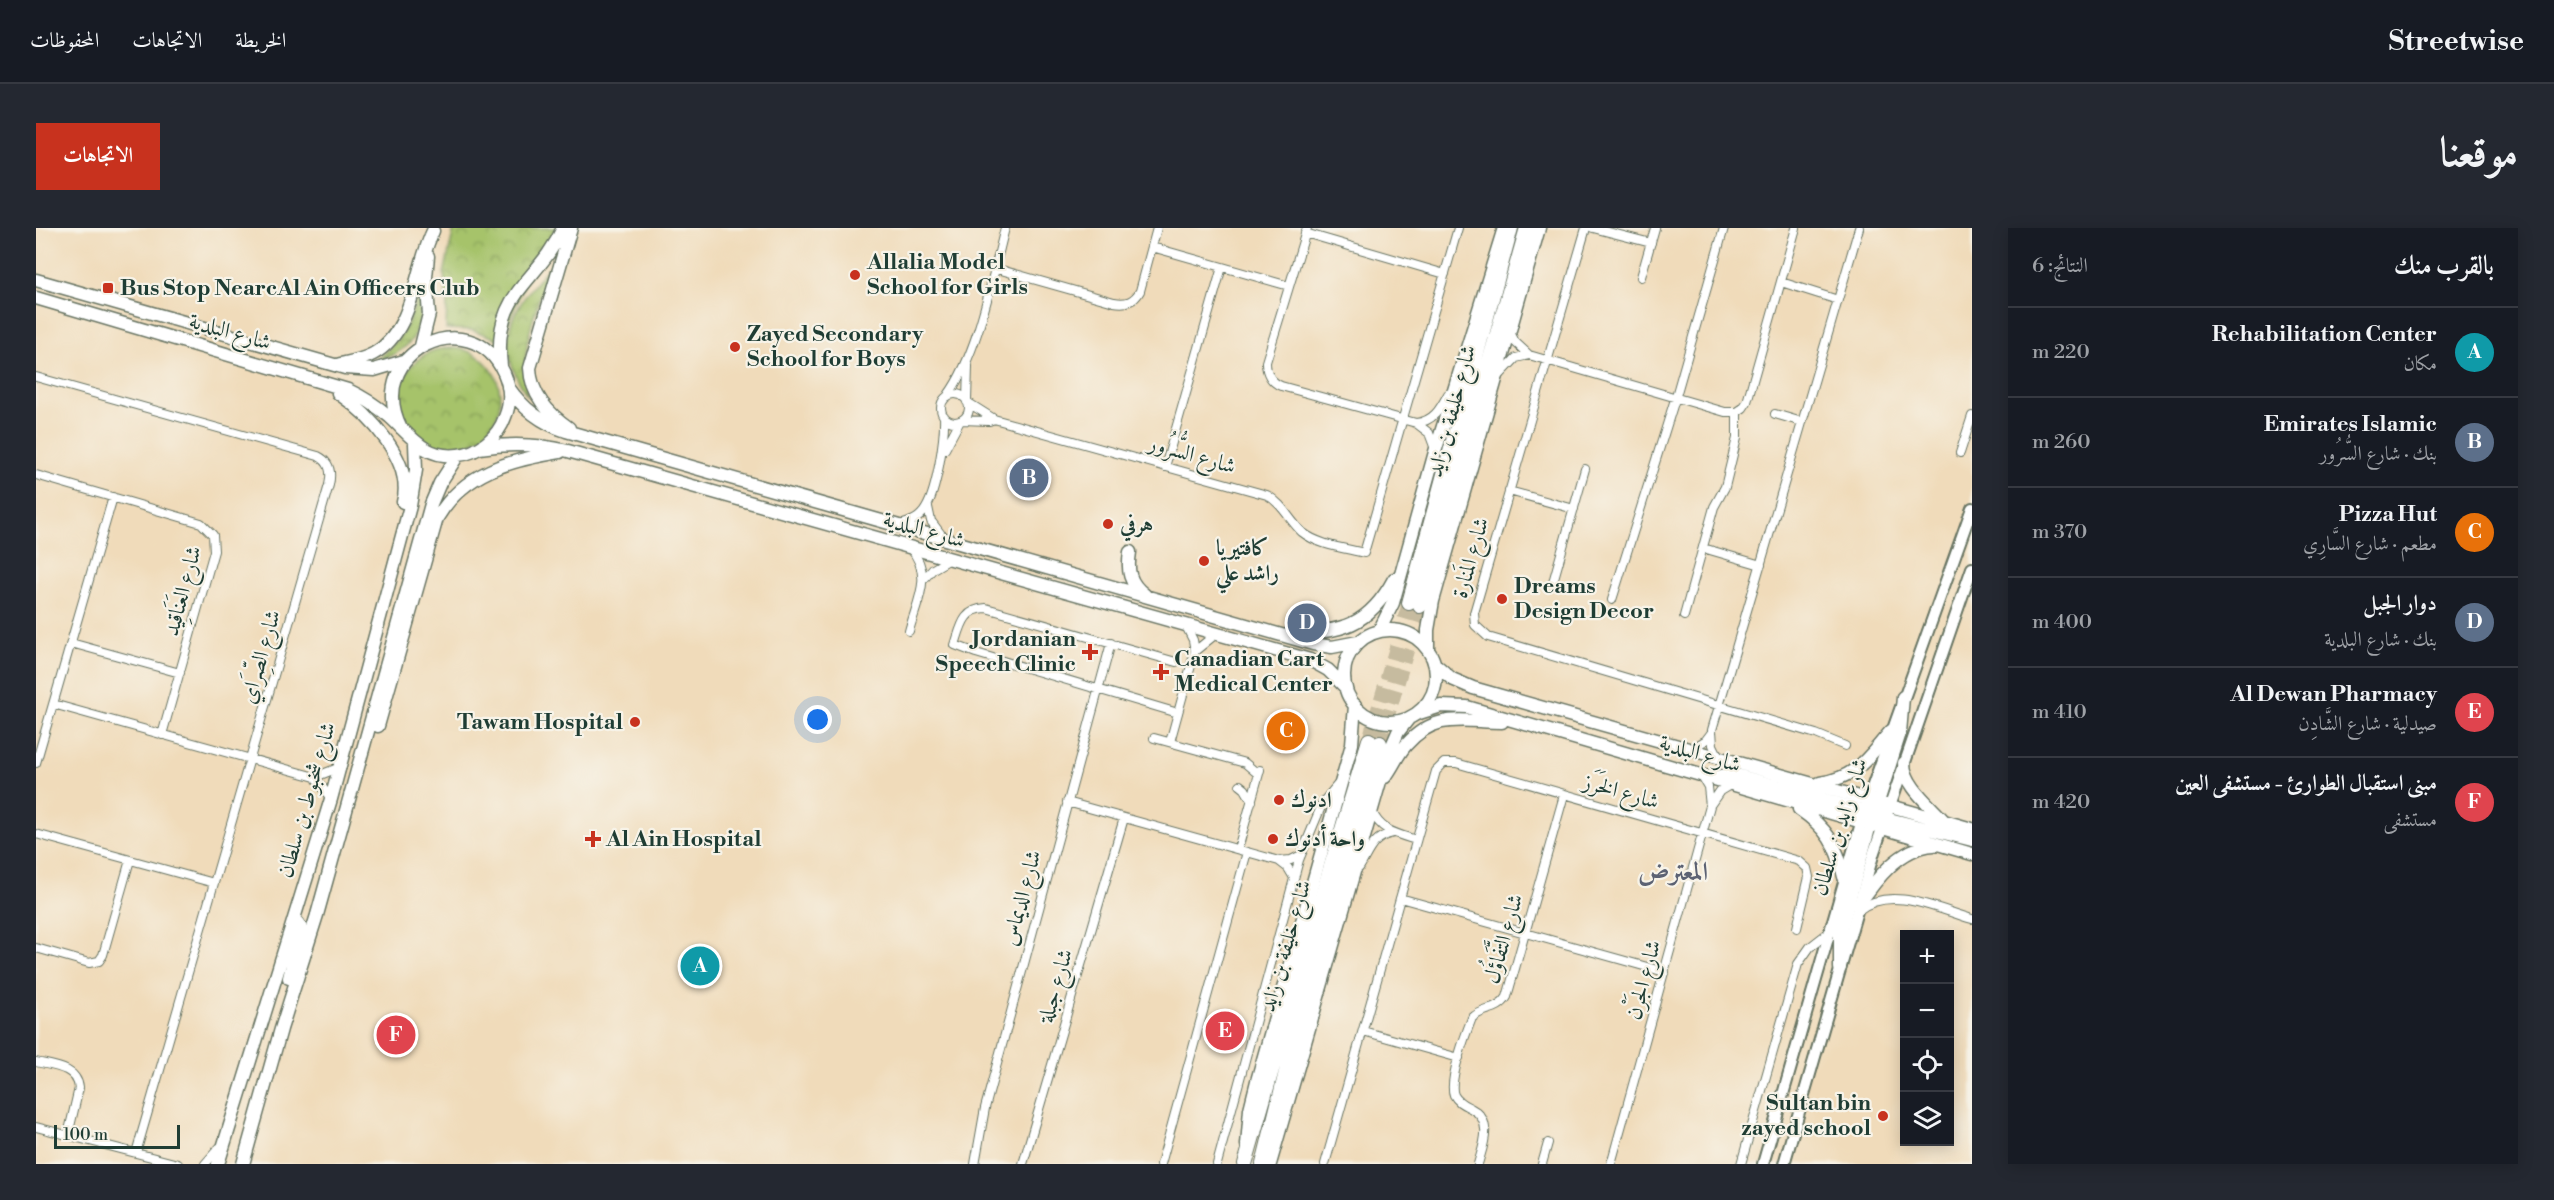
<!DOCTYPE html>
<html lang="ar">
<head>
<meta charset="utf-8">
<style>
  :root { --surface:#171b24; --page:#242831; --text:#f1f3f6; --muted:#9ea1a6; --line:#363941; --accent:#c8321e }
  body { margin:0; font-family:"Libre Bodoni",Amiri,serif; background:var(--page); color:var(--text); direction:rtl }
  .controls { position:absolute; right:18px; bottom:18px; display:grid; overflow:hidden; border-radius:0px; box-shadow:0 3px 15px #0003 }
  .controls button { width:54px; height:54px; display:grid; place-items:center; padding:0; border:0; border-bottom:2px solid var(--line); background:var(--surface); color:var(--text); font:30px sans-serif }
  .scale { position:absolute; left:18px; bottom:15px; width:126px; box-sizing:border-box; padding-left:6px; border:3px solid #1f3d34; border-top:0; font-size:16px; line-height:21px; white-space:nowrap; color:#1f3d34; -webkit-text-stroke:4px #f7f3e8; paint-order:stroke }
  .you { position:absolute; left:782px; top:492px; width:21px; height:21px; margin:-15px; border:4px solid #fff; border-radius:50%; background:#1a73e8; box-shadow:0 0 0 9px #1a73e833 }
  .badge { display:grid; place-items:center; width:39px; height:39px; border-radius:50%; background:var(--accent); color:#fff; font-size:20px; font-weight:700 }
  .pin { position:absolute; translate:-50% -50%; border:3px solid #fff; box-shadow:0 2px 6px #0006 }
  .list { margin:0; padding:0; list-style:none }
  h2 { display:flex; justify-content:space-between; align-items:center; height:78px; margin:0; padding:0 24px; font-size:26px }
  h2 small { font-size:20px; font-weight:400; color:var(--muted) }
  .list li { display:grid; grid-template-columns:39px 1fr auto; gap:18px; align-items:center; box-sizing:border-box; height:90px; padding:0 24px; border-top:2px solid var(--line) }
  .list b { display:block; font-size:22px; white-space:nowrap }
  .list p { margin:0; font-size:20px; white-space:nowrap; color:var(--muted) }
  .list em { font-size:20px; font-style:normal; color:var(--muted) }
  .icon { flex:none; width:33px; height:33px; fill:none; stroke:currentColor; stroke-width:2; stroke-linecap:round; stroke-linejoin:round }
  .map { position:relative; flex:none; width:1936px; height:936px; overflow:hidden; direction:ltr; border-radius:0px }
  header { display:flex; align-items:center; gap:36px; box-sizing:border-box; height:84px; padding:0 30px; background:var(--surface); border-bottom:2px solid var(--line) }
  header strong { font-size:28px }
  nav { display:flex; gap:33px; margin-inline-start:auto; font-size:21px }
  .intro { display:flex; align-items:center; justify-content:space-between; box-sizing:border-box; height:144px; padding:0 36px }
  h1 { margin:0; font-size:42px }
  .button { padding:15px 27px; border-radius:0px; background:var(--accent); color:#fff; font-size:21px; font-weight:700 }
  main { display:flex; gap:36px; padding:0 36px }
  aside { flex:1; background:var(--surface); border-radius:0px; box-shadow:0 3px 15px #0003 }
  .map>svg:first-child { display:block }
  .park { fill:url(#park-crowns); stroke:#62804f; stroke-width:1.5 }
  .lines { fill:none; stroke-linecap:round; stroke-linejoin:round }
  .highway-tunnel { stroke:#c6bb9f; stroke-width:14; stroke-dasharray:14 7; stroke-linecap:butt }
  .street-casing { stroke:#687463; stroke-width:10 }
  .secondary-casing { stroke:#687463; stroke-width:14 }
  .primary-casing { stroke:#687463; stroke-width:15 }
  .highway-casing { stroke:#687463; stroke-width:16 }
  .street { stroke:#fff; stroke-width:8 }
  .secondary { stroke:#fff; stroke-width:10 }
  .primary { stroke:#fff; stroke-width:12 }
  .highway { stroke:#fff; stroke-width:14 }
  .poi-dot { fill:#c8321e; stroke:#f7f3e8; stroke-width:2 }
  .labels { text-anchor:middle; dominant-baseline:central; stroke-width:4.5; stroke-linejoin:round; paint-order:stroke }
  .poi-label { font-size:22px; font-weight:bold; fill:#1f3d34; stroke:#f7f3e8; text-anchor:start }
  .street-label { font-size:22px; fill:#1f3d34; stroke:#f7f3e8 }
  .quarter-label { font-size:26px; font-weight:bold; fill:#5c6273; stroke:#f7f3e8 }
</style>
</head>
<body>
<header>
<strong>Streetwise</strong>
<nav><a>الخريطة</a><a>الاتجاهات</a><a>المحفوظات</a></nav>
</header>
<div class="intro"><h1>موقعنا</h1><a class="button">الاتجاهات</a></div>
<main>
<aside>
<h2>بالقرب منك<small>النتائج: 6</small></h2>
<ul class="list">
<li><span class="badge" style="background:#0f9aa8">A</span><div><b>Rehabilitation Center</b><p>مكان</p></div><em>220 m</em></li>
<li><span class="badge" style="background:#5c6f8a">B</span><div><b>Emirates Islamic</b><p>بنك · شارع السُّرُور</p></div><em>260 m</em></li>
<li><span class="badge" style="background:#e8710a">C</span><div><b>Pizza Hut</b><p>مطعم · شارع السَّارِي</p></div><em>370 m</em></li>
<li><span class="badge" style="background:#5c6f8a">D</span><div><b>دوار الجبل</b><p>بنك · شارع البلدية</p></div><em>400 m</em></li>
<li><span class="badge" style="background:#e0444e">E</span><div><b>Al Dewan Pharmacy</b><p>صيدلية · شارع الشَّادِن</p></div><em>410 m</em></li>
<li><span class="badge" style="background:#e0444e">F</span><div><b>مبنى استقبال الطوارئ - مستشفى العين</b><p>مستشفى</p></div><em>420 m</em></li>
</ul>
</aside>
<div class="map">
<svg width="1936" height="936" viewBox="0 0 1936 936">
  <defs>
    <pattern id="park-crowns" width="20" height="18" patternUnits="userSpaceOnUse" patternTransform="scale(1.5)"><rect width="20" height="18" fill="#a6c36a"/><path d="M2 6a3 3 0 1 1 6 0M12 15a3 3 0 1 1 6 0" fill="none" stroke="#87a058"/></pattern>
  </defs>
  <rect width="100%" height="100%" fill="#f7f3e8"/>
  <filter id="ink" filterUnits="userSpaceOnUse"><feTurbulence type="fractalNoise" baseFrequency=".0167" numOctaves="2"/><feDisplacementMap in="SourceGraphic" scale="12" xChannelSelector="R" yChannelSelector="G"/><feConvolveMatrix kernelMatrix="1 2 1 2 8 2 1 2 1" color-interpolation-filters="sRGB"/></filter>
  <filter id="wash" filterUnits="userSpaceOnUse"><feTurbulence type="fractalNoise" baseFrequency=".008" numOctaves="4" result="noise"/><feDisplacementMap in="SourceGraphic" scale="24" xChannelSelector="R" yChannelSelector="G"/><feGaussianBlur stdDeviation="1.35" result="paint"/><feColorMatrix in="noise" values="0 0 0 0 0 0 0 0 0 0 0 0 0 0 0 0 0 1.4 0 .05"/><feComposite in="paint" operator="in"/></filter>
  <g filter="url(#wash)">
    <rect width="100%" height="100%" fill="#f0dbba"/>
    <path class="park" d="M418 0H527L492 48 465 112 436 102 410 101 411 74 408 46Z
      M513 39C501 81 481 125 492 169 455 113 474 84 513 39Z
      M382 66C391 102 374 125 338 133 366 112 373 99 382 66Z
      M364 170a50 50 0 1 1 100 0a50 50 0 1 1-100 0Z"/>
  </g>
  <g filter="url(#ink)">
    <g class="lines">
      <path class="highway-tunnel" d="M1333 512 1373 375
        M1344 515 1384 378"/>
      <defs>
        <path id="street" d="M1271 0 1230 134C1230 145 1235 154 1245 158L1380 195 1393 205 1399 221
          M1550 0 1438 385 1439 397 1452 409 1780 506 1809 518
          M1557 0 1615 15
          M1269 5 1409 46
          M1116 19 1253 58
          M958 40 1078 74C1090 76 1098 74 1104 63L1121 0
          M1605 49 1619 0
          M1745 54 1802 72
          M1474 104 1479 114 1493 127
          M1463 148 1480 130 1493 127 1689 184H1701
          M0 149 282 228C294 234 296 244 293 257L100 925
          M905 180a14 14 0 1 1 28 0a14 14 0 1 1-28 0Z
          M912 167C942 126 956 50 969 0
          M931 173 932 138
          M931 174 958 191 1231 267C1247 276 1253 292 1266 304 1282 317 1308 320 1328 325L1422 0
          M1701 184 1707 180 1711 174 1760 0
          M1739 186 1766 194
          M926 192 953 193 958 191
          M1380 195C1398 193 1404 181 1412 166
          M909 221 924 193
          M1924 225 1936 188
          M1129 239 1186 39
          M0 247 165 295 177 307 178 323 126 507
          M1473 263 1538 281
          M892 279 895 293 907 309
          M863 297C873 295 885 290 890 280 901 262 909 209 908 188
          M1667 320 1725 337
          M888 351 897 341 914 331
          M1517 354 1549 241
          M1576 372 1640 168 1688 0
          M1648 388 1678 279 1689 259 1701 210V184
          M873 403C881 373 898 347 874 320
          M35 415 144 445
          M1159 423 1180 406
          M1140 434 950 380C927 381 925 399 919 417L940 425 1142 485
          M17 476 279 549 302 540
          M1118 510 1209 535 1222 546
          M1134 514 1159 423 1157 412 1150 398
          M1656 521 1670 512 1676 504
          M1683 529 1677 517 1676 502 1823 0
          M0 535 77 269
          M279 549 295 571
          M1204 557 1209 561 1216 573
          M1031 574 1243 633 1255 632 1265 627
          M1675 576 1684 563 1694 557
          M1336 583C1344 603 1361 606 1380 612
          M0 606 178 655
          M1202 621 1224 542
          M1243 633 1252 640 1258 650
          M1323 640C1333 624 1336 609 1357 605
          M1364 670 1629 744
          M1823 682C1855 657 1901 681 1936 691
          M0 720 53 735 63 733 67 727 94 632
          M1327 803 1423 830
          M0 834C17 838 41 839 43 860L32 907
          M0 899 142 936
          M169 936 183 920
          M939 936 949 880 1075 415
          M987 936 1088 590
          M1125 936 1211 624
          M1181 936 1263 632 1287 574 1303 555
          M1289 936 1400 543 1408 535H1420L1763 633 1771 640 1773 649 1761 700
          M1442 936C1447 918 1458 893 1436 881 1429 877 1422 875 1418 867 1412 853 1430 805 1436 790 1447 779 1462 784 1471 769L1528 567
          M1506 936 1512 915
          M1575 936 1674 578 1672 559 1666 549
          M1705 936 1762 736 1774 719 1792 705"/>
        <path id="secondary" d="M1727 936 1832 571 1936 280
          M1748 936 1838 624 1936 340"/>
        <path id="primary" d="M0 52 309 140 338 142 368 133
          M0 70 312 162C327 169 341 178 354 189 375 208 389 231 422 227 443 225 462 209 469 189 475 175 474 159 468 145 435 73 327 124 365 200
          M385 118 393 86 390 49 392 28
          M301 137C313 134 326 132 337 126 378 104 378 42 397 3
          M465 138C456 63 502 56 527 0
          M472 159C487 181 506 195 530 203L1277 416 1296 419 1322 414
          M302 165C333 186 378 233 367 274
          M533 200C512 185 495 167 494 140L535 0
          M443 220C474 215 502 216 532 223L1274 432 1292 442 1310 460
          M1094 324C1091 343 1093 355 1109 367
          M1308 448a46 46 0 1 1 92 0a46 46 0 1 1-92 0Z
          M1343 403 1357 375 1399 224 1468 0
          M1254 405C1305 405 1333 398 1358 351
          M1392 422V402L1397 373 1503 0
          M1399 436 1416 451 1437 460 1936 601
          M1380 486 1405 478 1431 479 1936 626
          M342 498 401 290C428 244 474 232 524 224
          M1868 535C1868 557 1894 577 1908 593
          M1349 549C1357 539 1361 527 1370 517 1400 483 1427 494 1466 494
          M1673 550 1691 547 1704 548 1828 583 1854 577
          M1784 555C1822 549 1831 530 1855 503
          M1763 581C1791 600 1801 617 1808 649
          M1842 582V574L1864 505 1867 469
          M1828 593 1849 590 1936 612
          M1822 678C1839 652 1864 619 1898 617
          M1804 740V705L1834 597V590
          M253 750 265 700 262 695 257 697
          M1211 917 1214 881 1221 853 1316 516 1319 477
          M182 936 295 571 374 278 380 242 379 215
          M207 936 245 801 281 687 395 276 404 255 422 227
          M1234 936 1351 529 1362 504 1373 490"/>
        <path id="highway" d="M1373 375 1475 0
          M1384 378 1491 0
          M1209 936 1280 688 1333 512
          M1227 936 1264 788 1344 515"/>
      </defs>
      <use href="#street" class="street-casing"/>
      <use href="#secondary" class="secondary-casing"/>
      <use href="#primary" class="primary-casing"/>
      <use href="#highway" class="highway-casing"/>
      <use href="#street" class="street"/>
      <use href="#secondary" class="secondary"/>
      <use href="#primary" class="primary"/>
      <use href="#highway" class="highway"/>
    </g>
  </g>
  <g class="poi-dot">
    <circle cx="819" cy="47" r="6"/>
    <rect x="66" y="54" width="12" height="12" rx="3"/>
    <circle cx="699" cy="119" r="6"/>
    <circle cx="1072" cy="296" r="6"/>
    <circle cx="1168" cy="333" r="6"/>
    <circle cx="1466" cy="371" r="6"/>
    <path d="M1051 415h6v6h6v6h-6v6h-6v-6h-6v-6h6z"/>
    <path d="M1122 435h6v6h6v6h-6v6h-6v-6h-6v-6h6z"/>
    <circle cx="599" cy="494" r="6"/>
    <circle cx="1243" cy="572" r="6"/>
    <path d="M554 602h6v6h6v6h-6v6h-6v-6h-6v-6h6z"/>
    <circle cx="1237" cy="611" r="6"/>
    <circle cx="1847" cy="888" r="6"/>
  </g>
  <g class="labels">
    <g class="poi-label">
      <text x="831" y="34">Allalia Model<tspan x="831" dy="25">School for Girls</tspan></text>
      <text x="84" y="60">Bus Stop NearcAl Ain Officers Club</text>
      <text x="711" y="106">Zayed Secondary<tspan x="711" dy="25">School for Boys</tspan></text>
      <text x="1084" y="296">هرفي</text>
      <text x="1180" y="320">كافتيريا<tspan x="1180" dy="25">راشد علي</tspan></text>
      <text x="1478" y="358">Dreams<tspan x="1478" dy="25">Design Decor</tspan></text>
      <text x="1040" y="411" text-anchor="end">Jordanian<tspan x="1040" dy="25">Speech Clinic</tspan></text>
      <text x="1138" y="431">Canadian Cart<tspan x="1138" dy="25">Medical Center</tspan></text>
      <text x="587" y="494" text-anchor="end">Tawam Hospital</text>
      <text x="1255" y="572">ادنوك</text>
      <text x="570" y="611">Al Ain Hospital</text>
      <text x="1249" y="611">واحة أدنوك</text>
      <text x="1835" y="875" text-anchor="end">Sultan bin<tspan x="1835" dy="25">zayed school</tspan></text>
    </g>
    <g class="street-label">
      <text transform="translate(194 104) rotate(16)">شارع البلدية</text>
      <text transform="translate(1416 183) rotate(-75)">شارع خليفة بن زايد</text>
      <text transform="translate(1156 227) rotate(16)">شارع السُّرُور</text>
      <text transform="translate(888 302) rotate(16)">شارع البلدية</text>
      <text transform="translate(1435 330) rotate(-74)">شارع المَنارة</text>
      <text transform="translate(147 363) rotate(-75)">شارع العَنَاقِيد</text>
      <text transform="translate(225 429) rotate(-74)">شارع الصِّرَاي</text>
      <text transform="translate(1664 526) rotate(17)">شارع البلدية</text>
      <text transform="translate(1585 564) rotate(16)">شارع الخَرَز</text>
      <text transform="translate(271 572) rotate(-74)">شارع شخبوط بن سلطان</text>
      <text transform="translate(1804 599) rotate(-73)">شارع زايد بن سلطان</text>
      <text transform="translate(986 670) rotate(-75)">شارع الديماس</text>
      <text transform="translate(1468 711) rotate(-74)">شارع التَّفَاؤُل</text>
      <text transform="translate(1250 718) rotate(-74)">شارع خليفة بن زايد</text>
      <text transform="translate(1608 752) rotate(-75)">شارع الجَرْن</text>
      <text transform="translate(1020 758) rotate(-74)">شارع جبلة</text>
    </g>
    <g class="quarter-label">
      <text x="1637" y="644">المعترض</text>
    </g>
  </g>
</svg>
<div class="controls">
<button>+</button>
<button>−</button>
<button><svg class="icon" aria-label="locate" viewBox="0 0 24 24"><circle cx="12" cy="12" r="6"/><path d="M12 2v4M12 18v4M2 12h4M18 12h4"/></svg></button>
<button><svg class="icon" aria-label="layers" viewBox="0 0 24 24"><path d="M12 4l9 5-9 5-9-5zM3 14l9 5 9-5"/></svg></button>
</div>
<div class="scale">100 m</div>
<div class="you"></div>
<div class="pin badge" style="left:664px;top:738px;background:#0f9aa8">A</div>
<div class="pin badge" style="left:993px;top:250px;background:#5c6f8a">B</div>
<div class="pin badge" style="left:1250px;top:503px;background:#e8710a">C</div>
<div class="pin badge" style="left:1271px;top:395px;background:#5c6f8a">D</div>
<div class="pin badge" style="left:1189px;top:803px;background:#e0444e">E</div>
<div class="pin badge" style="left:360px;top:807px;background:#e0444e">F</div>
</div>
</main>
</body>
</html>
